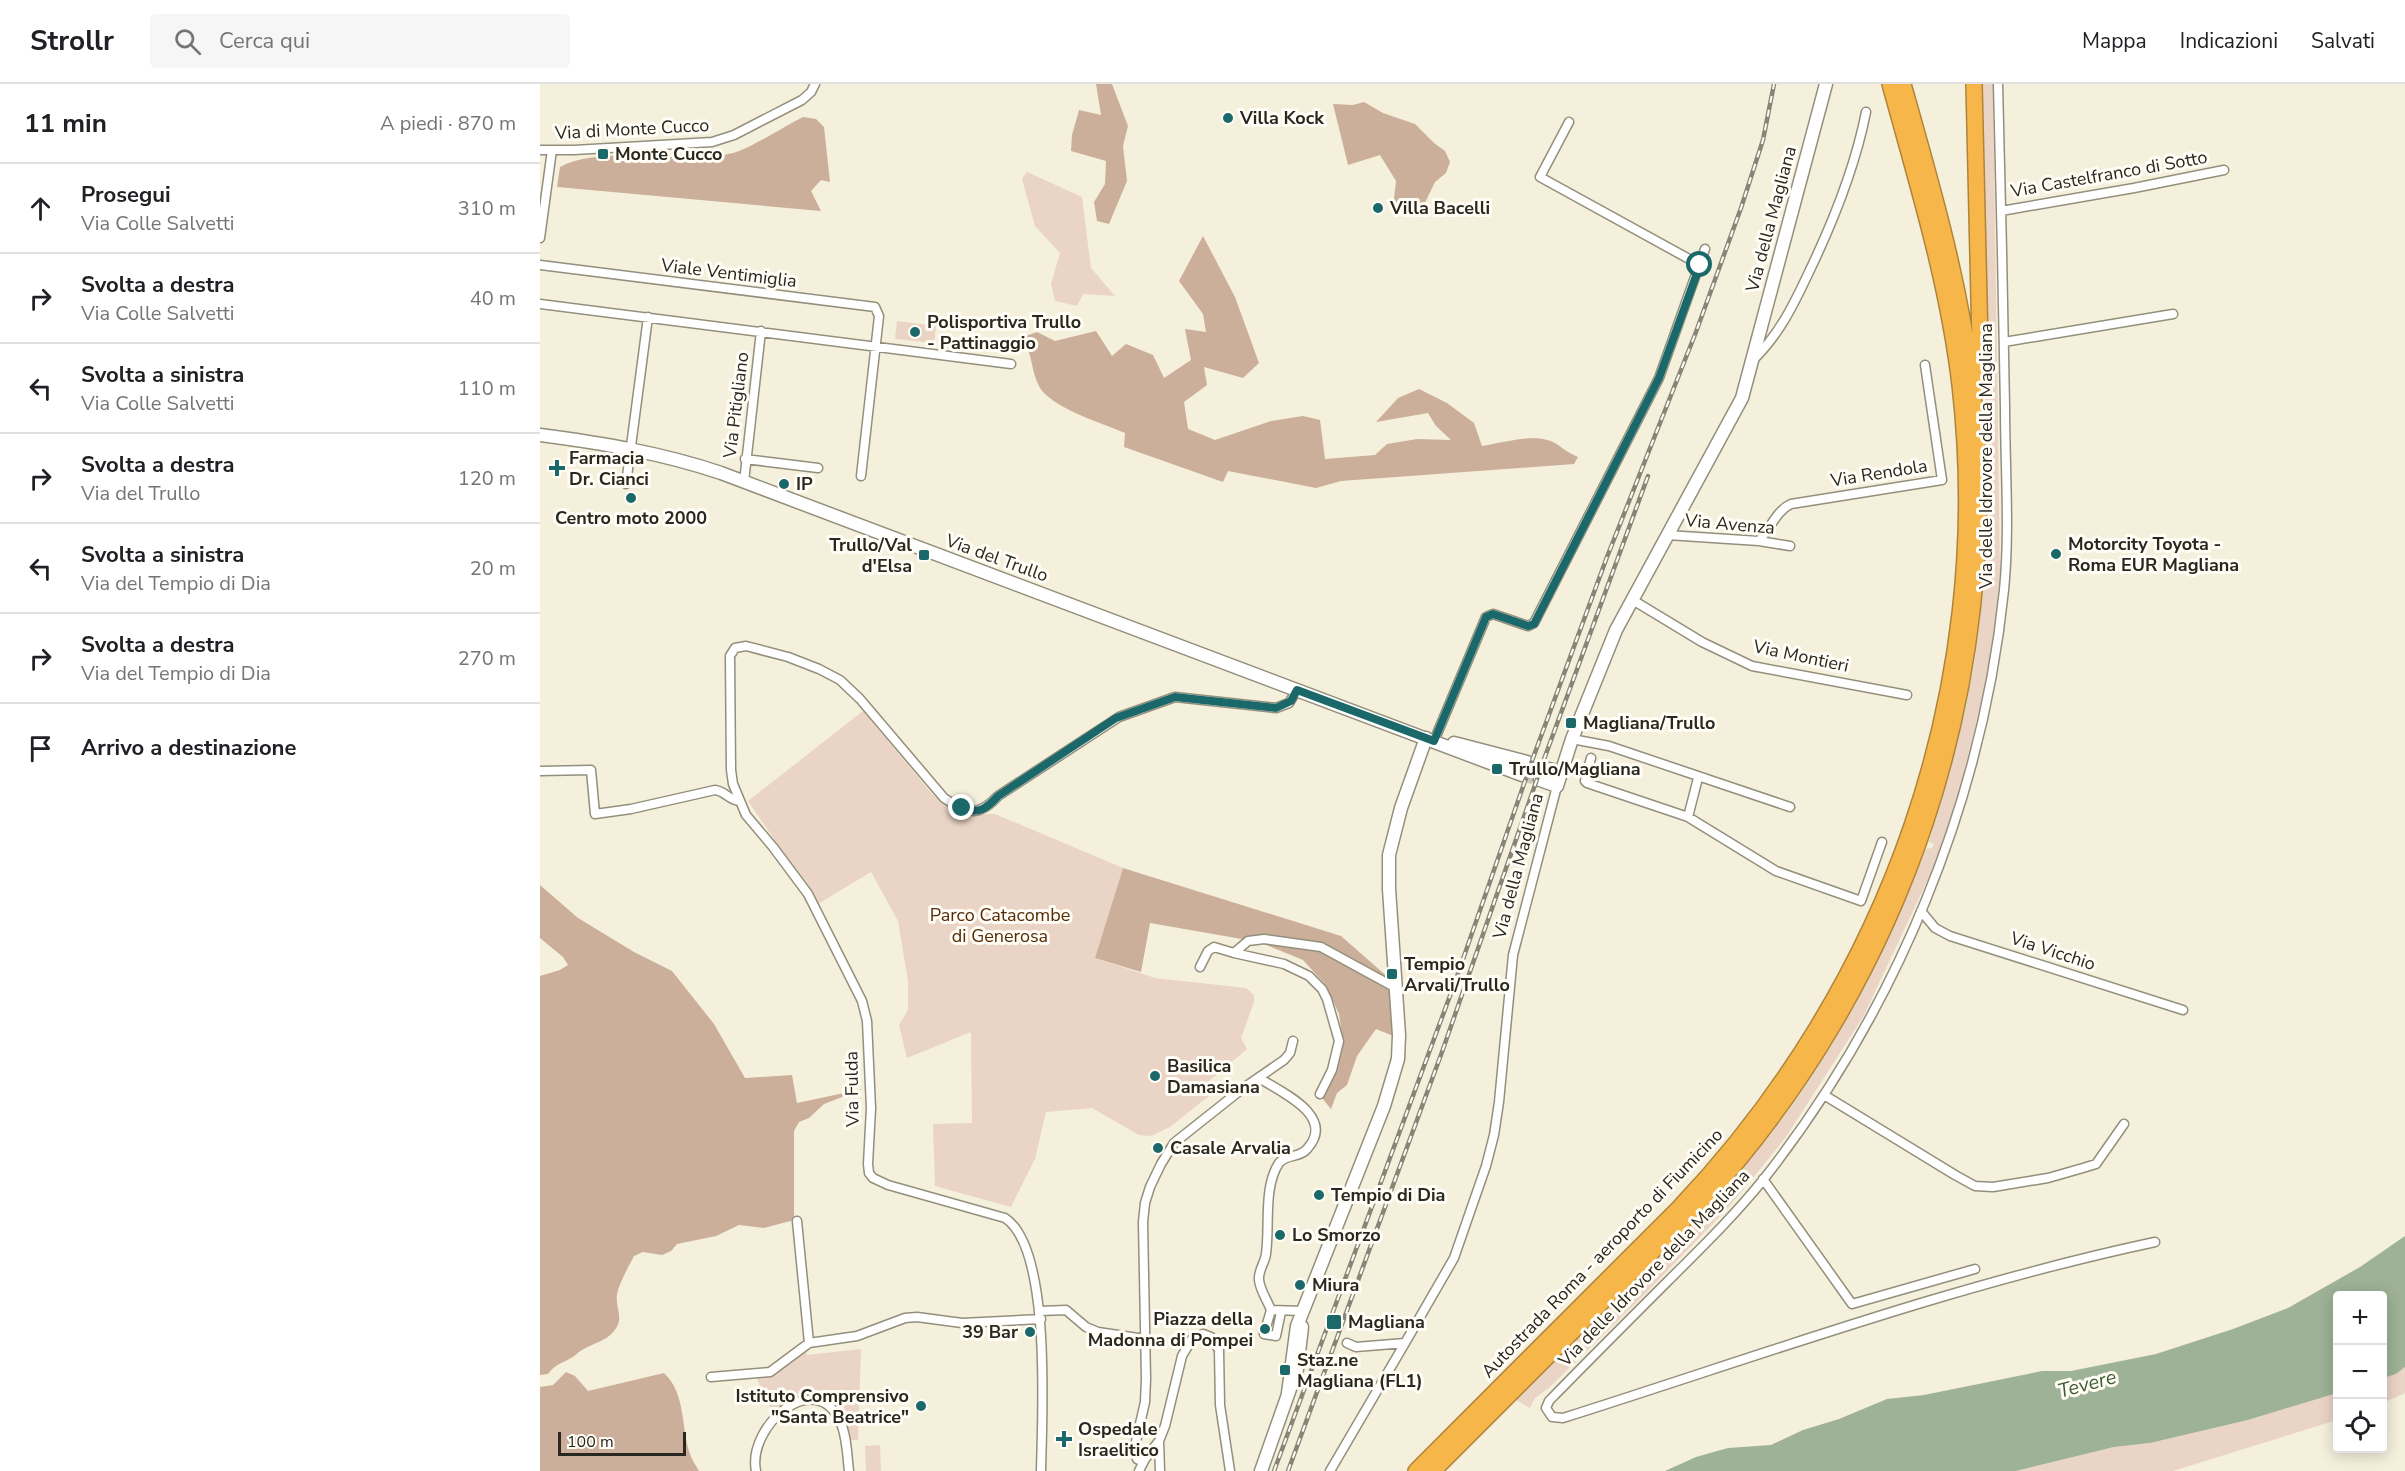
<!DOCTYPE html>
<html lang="it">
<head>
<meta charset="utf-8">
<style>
  :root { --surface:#fff; --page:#f6f6f6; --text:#202124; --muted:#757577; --line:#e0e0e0 }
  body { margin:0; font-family:"Nunito Sans",sans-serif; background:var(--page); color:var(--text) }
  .controls { position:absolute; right:18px; bottom:18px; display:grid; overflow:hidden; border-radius:6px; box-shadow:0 3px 15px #0003 }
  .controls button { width:54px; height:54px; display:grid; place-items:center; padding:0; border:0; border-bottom:2px solid var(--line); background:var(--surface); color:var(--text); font:30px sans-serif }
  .scale { position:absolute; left:18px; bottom:15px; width:128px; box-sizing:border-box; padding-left:6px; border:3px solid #292820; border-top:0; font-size:16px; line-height:21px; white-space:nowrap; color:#292820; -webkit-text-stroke:4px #fffdf5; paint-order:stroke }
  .stop { position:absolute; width:18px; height:18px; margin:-14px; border:4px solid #1b686b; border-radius:50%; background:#fff }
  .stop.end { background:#1b686b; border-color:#fff; box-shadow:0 2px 6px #0008 }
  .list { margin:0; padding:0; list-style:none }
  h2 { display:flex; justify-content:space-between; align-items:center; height:78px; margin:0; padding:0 24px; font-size:26px }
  h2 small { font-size:20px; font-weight:400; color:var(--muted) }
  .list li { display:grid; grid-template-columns:39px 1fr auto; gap:18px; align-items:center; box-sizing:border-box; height:90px; padding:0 24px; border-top:2px solid var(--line) }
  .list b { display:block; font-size:22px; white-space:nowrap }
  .list p { margin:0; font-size:20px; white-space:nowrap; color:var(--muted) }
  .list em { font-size:20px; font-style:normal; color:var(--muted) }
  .icon { flex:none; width:33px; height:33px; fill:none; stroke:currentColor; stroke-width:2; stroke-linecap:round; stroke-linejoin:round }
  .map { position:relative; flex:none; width:1865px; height:1387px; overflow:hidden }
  header { display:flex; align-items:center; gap:36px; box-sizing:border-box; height:84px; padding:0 30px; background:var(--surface); border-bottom:2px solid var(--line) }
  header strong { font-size:28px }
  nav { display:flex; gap:33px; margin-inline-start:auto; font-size:21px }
  .search { width:420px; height:54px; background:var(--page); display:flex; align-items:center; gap:15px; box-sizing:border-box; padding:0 21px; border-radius:6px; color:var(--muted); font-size:22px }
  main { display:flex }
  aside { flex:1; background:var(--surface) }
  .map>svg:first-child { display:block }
  .green { fill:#ead4c5 }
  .forest { fill:#cbaf9a }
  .water { fill:#9eb297 }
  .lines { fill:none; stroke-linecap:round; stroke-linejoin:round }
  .secondary-tunnel { stroke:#ccc8b6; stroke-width:12; stroke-dasharray:12 6; stroke-linecap:butt }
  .street-casing { stroke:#938f7c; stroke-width:11 }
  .secondary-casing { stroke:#938f7c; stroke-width:15 }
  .highway-casing { stroke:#ae843b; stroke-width:18 }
  .street { stroke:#fff; stroke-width:8 }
  .secondary { stroke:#fff; stroke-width:12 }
  .highway { stroke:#f6b64a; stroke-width:15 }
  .rail-casing { stroke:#888577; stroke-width:4.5 }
  .rail { stroke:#fffdf5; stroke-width:2; stroke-dasharray:7; stroke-linecap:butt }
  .route { stroke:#1b686b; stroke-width:8 }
  .poi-dot { fill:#1b686b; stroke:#fffdf5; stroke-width:2 }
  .labels { text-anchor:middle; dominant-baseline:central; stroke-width:6; stroke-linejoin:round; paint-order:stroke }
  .poi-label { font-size:18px; font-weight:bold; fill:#292820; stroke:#fffdf5; text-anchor:start }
  .street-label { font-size:18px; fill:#292820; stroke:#fffdf5 }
  .park-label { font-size:18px; fill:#522b07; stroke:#fffdf5 }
  .water-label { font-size:20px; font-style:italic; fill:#3e5c33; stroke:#fffdf5 }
</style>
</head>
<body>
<header>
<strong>Strollr</strong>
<div class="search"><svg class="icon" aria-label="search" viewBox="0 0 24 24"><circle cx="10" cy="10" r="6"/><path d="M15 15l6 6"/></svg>Cerca qui</div>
<nav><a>Mappa</a><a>Indicazioni</a><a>Salvati</a></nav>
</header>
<main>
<aside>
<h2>11 min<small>A piedi · 870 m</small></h2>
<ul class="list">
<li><svg class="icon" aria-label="ahead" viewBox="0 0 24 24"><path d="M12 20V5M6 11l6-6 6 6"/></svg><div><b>Prosegui</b><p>Via Colle Salvetti</p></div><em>310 m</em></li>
<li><svg class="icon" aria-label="right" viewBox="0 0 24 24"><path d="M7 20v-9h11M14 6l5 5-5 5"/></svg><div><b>Svolta a destra</b><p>Via Colle Salvetti</p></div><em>40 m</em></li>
<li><svg class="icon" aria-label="left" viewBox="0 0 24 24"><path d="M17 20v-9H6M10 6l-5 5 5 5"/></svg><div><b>Svolta a sinistra</b><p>Via Colle Salvetti</p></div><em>110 m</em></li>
<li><svg class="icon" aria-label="right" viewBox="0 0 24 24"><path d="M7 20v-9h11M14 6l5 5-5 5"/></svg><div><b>Svolta a destra</b><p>Via del Trullo</p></div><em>120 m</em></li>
<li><svg class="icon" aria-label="left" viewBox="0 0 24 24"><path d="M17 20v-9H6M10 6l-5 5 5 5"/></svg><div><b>Svolta a sinistra</b><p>Via del Tempio di Dia</p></div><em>20 m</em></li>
<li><svg class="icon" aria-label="right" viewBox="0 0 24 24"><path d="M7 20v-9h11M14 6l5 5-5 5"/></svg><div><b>Svolta a destra</b><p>Via del Tempio di Dia</p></div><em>270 m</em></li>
<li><svg class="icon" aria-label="arrive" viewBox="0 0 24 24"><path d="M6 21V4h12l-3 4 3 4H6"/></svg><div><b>Arrivo a destinazione</b></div></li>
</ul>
</aside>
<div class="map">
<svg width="1865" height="1387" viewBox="0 0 1865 1387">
  <rect width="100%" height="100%" fill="#f5f0db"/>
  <path class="green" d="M1438 0H1453L1460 487 1454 549 1444 609 1420 703 1398 774 1323 933 1246 1053 1213 1094 1186 1126 1104 1211 1011 1302 995 1314 990 1324 976 1316C1061 1231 1156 1146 1230 1051 1297 965 1347 867 1386 765L1392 764 1394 760 1389 758 1403 712 1424 632 1435 576 1444 493 1447 404Z
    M487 88 542 113 551 184 575 212 543 210 537 222 515 217 511 200 520 169 495 142 482 95Z
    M357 237 396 242 394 259 355 255Z
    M323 627 393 711 412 726 424 730H455L583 784 555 874 615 894 706 904 714 911V918L701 954 707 965 668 998 674 1008 630 1043 611 1052 599 1051 552 1024 506 1028 495 1075 471 1123 395 1102 393 1040 432 1039 431 948 367 974 359 941 368 926V897L358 837 331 788 278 820 208 717Z
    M321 1265 318 1356H311L301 1326 286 1315 277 1312 258 1313 232 1328 216 1293C243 1292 244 1276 266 1267L267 1271Z
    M1865 1283V1309L1843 1319 1842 1294 1856 1290Z
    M1797 1309V1336L1633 1387H1476L1574 1363 1610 1359 1708 1336Z
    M340 1361 341 1387H326L325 1362Z"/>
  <path class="forest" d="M556 0H572L588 42 583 62 587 97 569 140 557 137 554 118 565 100 566 77 531 67 532 51 539 26 561 31Z
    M824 18 843 29 875 40 894 59 905 67 910 78 906 89 895 98 880 129 867 130 853 123 856 97 840 71 808 81 793 20 813 21Z
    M263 33 276 35 284 43 290 98 281 96 271 107 281 127 17 103 20 83C62 60 143 81 193 69 211 64 245 42 263 33Z
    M663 152 695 213 719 279 703 294 664 283 667 301 644 318 648 345 675 356 731 337 763 332 780 336 785 375 835 371 847 360 877 355 911 356 896 342 888 329 836 338 858 314 879 305 907 319 934 339 942 362C964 359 998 347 1018 361 1025 366 1029 369 1038 373L1034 380 801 397 776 404 688 387 683 398 584 363 585 349C564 340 509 323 499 302 491 287 492 268 483 253L497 248 515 257 556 247 572 272 586 260 613 271 624 294 651 276 645 245 666 248 663 230 639 197Z
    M583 784 801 852 850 895 856 953 836 945 817 972 807 1001 797 1009 791 1025 782 1014 799 978 803 958 799 930 785 900 763 876 719 858 610 839 601 888 555 874Z
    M0 801 38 834 94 868 132 887 174 940 205 994 252 991 257 1019 323 1005 284 1020 269 1034 259 1038 254 1047V1136L224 1144 199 1141 176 1152 137 1160 131 1167 122 1171 103 1168 94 1172C89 1182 78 1201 77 1211 75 1225 85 1234 74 1247 65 1258 53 1259 42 1266 38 1268 35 1272 31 1274 21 1280 15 1280 8 1290L0 1291V892L20 886 28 881 23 873 0 854Z
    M26 1288 35 1292 48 1307 124 1289C146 1309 141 1344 150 1370 152 1376 156 1382 159 1387H0V1303L13 1301Z"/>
  <path class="water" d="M1865 1152V1283L1856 1290 1843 1294 1842 1212H1798L1797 1309 1708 1336 1610 1359 1574 1363 1476 1387H1125L1156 1373 1188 1364 1231 1361 1263 1346 1299 1335 1347 1315 1384 1311 1502 1287H1531L1616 1270 1693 1245 1748 1224 1820 1183Z"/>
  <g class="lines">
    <path class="secondary-tunnel" d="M982 691 1000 696"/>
    <defs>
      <path id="street" d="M1458 0C1461 108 1463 215 1465 323 1465 383 1470 446 1464 506 1442 720 1356 927 1223 1096 1194 1132 1160 1165 1128 1197 1088 1237 1048 1277 1009 1317L1006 1324 1012 1333 1023 1334C1219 1272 1413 1201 1615 1158
        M1029 38 1000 93 1160 181
        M0 66H34L172 58 194 51 262 16 271 8 275 0
        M1461 127 1594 104 1684 86
        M0 154 12 66
        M0 181 335 223 339 232 321 392
        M0 220 471 280
        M1464 258 1633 230
        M1213 276C1239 251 1254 220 1269 188 1294 136 1315 84 1326 28
        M205 375 278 384
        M204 398 221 247
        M86 400 108 233
        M1127 451 1219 457 1250 462
        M1219 457C1230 445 1237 426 1251 420L1402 396 1385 281
        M1091 515 1162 558 1212 582 1367 611
        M1032 655 1069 662 1250 723
        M894 657 946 533 953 530 988 542 994 539 1119 294 1165 165
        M1051 674 1045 697 1047 699 1148 733
        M0 687 51 686 55 730 91 725 175 706C185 707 189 716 199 717
        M1158 694 1148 733 1236 787 1321 817 1342 758
        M1381 827 1395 844 1410 852 1643 926
        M660 883 668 867 674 863 694 869
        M719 994C741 1008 797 1032 767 1065 760 1074 746 1070 739 1079 723 1103 730 1142 726 1170 725 1179 718 1186 719 1196 720 1206 727 1216 731 1226
        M780 1010 792 986 799 957 787 915 782 905 769 892 744 880 694 869 708 857 724 855 781 863 856 904
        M1284 1011 1415 1091 1435 1102 1453 1103 1508 1094 1543 1084 1556 1080 1584 1040
        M1223 1095 1312 1220 1435 1185
        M257 1137 269 1259
        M500 1227 526 1226 546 1243 558 1248 605 1255
        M741 1228 736 1252 724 1250 731 1226 763 1227
        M807 1259 816 1263 865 1259 914 1174 946 1082 954 1051 959 1018 973 871 1017 702
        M171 1293 230 1288 269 1259 317 1252 365 1234 377 1233 422 1239 501 1235
        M605 1375 601 1377 597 1375 594 1366 605 1318 606 1295 603 1138 605 1119 610 1103 621 1080 634 1059 702 1005 744 976 750 969 753 957
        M216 1387C207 1342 275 1283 300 1337 307 1352 307 1371 309 1387
        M501 1387C502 1333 512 1165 465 1134L348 1101 333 1094 329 1089 328 1080 331 1024 327 937 322 917 268 810 233 763 206 731 193 700 191 686 190 572 195 564 206 562 248 573 279 585 300 596 320 615 404 714C427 729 438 734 458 712L579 633 635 613 736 624 749 619 757 606
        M599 1387 605 1375 619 1357
        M620 1387 619 1357 625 1342 642 1272 652 1255 663 1250 671 1253 679 1266 680 1321 690 1387
        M790 1387 865 1259"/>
      <path id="secondary" d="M0 351C61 359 122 369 181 389L982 691
        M914 659 987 678
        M1004 684 1022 688
        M1000 696 1017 702 1032 655 1076 546 1202 314 1286 0
        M748 1309 757 1242 844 1022 858 975 859 951 849 805V771L861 724 886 654
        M721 1387 757 1285 762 1243"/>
      <path id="highway" d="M1434 0 1441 302
        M876 1387 1140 1123C1349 902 1455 605 1420 301 1408 198 1377 99 1350 0
        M893 1387 1159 1121C1363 901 1466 599 1432 300 1420 197 1391 99 1363 0"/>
    </defs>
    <use href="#street" class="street-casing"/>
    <use href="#secondary" class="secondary-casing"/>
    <use href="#highway" class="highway-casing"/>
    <use href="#street" class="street"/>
    <use href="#secondary" class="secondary"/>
    <use href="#highway" class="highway"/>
    <defs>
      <path id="rail" d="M734 1387 914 901 993 674 1067 473 1156 248 1201 124 1223 56 1234 0
        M748 1387 902 968 1003 678 1108 392"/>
    </defs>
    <use href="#rail" class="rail-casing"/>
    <use href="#rail" class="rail"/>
  </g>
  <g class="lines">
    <path class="route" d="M422 724C439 731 447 724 458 712L576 634 635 613 736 624 751 617 757 606 894 657 946 533 953 530 988 542 994 540 1119 294 1160 181"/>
  </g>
  <g class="poi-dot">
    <circle cx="688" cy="34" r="6"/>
    <rect x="57" y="64" width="12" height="12" rx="3"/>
    <circle cx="838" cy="124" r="6"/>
    <circle cx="375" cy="248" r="6"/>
    <path d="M14 375h6v6h6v6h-6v6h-6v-6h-6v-6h6z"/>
    <circle cx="244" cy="400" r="6"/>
    <circle cx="91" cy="414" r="6"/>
    <circle cx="1516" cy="470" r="6"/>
    <rect x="378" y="465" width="12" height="12" rx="3"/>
    <rect x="1025" y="633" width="12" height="12" rx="3"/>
    <rect x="951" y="679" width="12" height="12" rx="3"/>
    <rect x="846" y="884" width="12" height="12" rx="3"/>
    <circle cx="615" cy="992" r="6"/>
    <circle cx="618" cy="1064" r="6"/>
    <circle cx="779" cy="1111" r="6"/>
    <circle cx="740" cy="1151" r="6"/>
    <circle cx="760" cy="1201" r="6"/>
    <rect x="786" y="1230" width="16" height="16" rx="3"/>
    <circle cx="725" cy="1245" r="6"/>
    <circle cx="490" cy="1248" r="6"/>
    <rect x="739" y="1280" width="12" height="12" rx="3"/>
    <circle cx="381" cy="1322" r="6"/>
    <path d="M521 1346h6v6h6v6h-6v6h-6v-6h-6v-6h6z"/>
  </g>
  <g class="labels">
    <g class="poi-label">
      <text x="700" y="34">Villa Kock</text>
      <text x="75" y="70">Monte Cucco</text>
      <text x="850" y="124">Villa Bacelli</text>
      <text x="387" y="238">Polisportiva Trullo<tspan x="387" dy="21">- Pattinaggio</tspan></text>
      <text x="29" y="374">Farmacia<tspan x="29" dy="21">Dr. Cianci</tspan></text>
      <text x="256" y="400">IP</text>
      <text x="91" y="434" text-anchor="middle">Centro moto 2000</text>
      <text x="1528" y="460">Motorcity Toyota -<tspan x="1528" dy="21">Roma EUR Magliana</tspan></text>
      <text x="372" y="461" text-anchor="end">Trullo/Val<tspan x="372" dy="21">d'Elsa</tspan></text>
      <text x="1043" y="639">Magliana/Trullo</text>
      <text x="969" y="685">Trullo/Magliana</text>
      <text x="864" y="880">Tempio<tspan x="864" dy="21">Arvali/Trullo</tspan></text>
      <text x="627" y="982">Basilica<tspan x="627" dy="21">Damasiana</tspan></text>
      <text x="630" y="1064">Casale Arvalia</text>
      <text x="791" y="1111">Tempio di Dia</text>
      <text x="752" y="1151">Lo Smorzo</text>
      <text x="772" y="1201">Miura</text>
      <text x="713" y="1235" text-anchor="end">Piazza della<tspan x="713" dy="21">Madonna di Pompei</tspan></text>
      <text x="808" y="1238">Magliana</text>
      <text x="478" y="1248" text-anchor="end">39 Bar</text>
      <text x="757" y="1276">Staz.ne<tspan x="757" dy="21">Magliana (FL1)</tspan></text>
      <text x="369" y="1312" text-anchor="end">Istituto Comprensivo<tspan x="369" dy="21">"Santa Beatrice"</tspan></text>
      <text x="538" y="1345">Ospedale<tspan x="538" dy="21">Israelitico</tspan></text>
    </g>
    <g class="street-label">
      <text transform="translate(92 45) rotate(-3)">Via di Monte Cucco</text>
      <text transform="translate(1569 90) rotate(-10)">Via Castelfranco di Sotto</text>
      <text transform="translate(1231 135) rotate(-75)">Via della Magliana</text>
      <text transform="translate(189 189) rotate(7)">Viale Ventimiglia</text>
      <text transform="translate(196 321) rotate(-83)">Via Pitigliano</text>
      <text transform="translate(1446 372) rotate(-90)">Via delle Idrovore della Magliana</text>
      <text transform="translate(1339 389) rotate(-9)">Via Rendola</text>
      <text transform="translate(1190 440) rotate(5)">Via Avenza</text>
      <text transform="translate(457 474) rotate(20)">Via del Trullo</text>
      <text transform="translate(1261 572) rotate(12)">Via Montieri</text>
      <text transform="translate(978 782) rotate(-75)">Via della Magliana</text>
      <text transform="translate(1513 867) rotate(18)">Via Vicchio</text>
      <text transform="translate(312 1005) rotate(-91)">Via Fulda</text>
      <text transform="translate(1062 1169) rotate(-46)">Autostrada Roma - aeroporto di Fiumicino</text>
      <text transform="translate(1114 1184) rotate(-46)">Via delle Idrovore della Magliana</text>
    </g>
    <g class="park-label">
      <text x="460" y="831">Parco Catacombe<tspan x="460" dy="21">di Generosa</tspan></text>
    </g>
    <g class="water-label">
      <text transform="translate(1547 1300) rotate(-15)">Tevere</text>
    </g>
  </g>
</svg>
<div class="controls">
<button>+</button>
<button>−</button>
<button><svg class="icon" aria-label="locate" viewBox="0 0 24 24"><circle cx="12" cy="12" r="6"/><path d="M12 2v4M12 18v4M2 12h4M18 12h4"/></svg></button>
</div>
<div class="scale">100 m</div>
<div class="stop" style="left:1160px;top:181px"></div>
<div class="stop end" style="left:422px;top:724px"></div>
</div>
</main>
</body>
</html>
